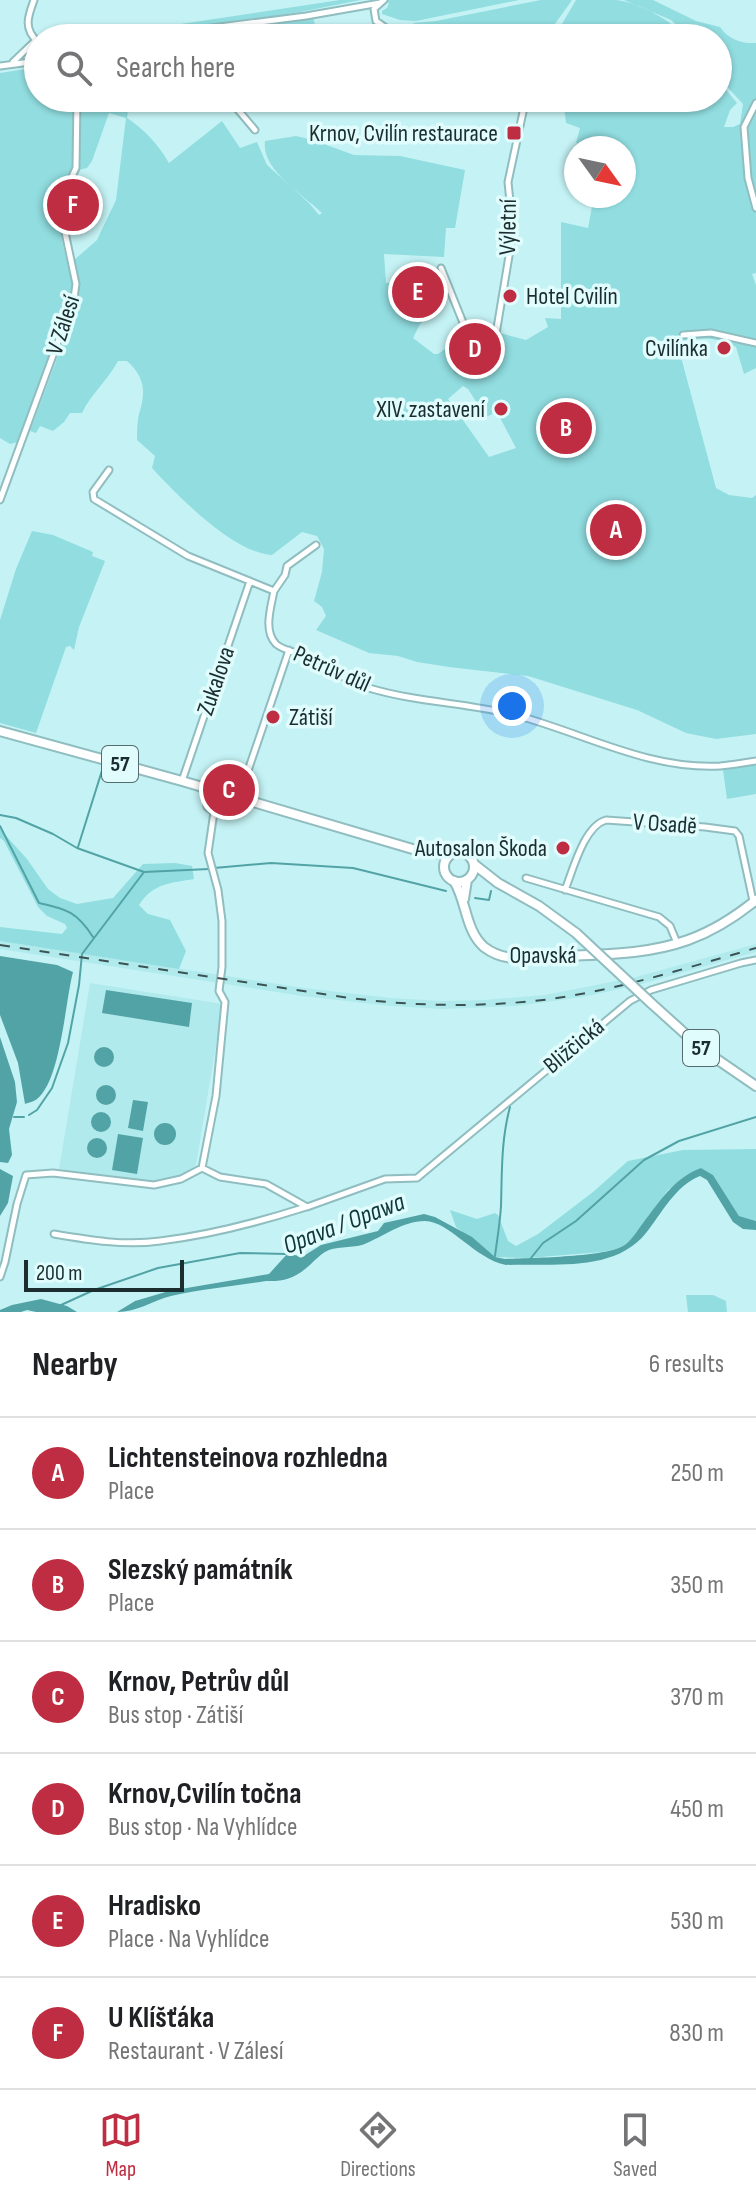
<!DOCTYPE html>
<html lang="en">
<head>
<meta charset="utf-8">
<style>
  :root { --surface:#fff; --page:#f6f6f6; --text:#202124; --muted:#757577; --line:#e0e0e0; --accent:#be2d41 }
  body { margin:0; font-family:"Sofia Sans Condensed",sans-serif; background:var(--page); color:var(--text) }
  .compass { position:absolute; left:564px; top:136px; width:72px; height:72px; border-radius:50%; background:var(--surface); box-shadow:0 2px 6px #0004; rotate:123deg }
  .scale { position:absolute; left:24px; bottom:20px; width:160px; box-sizing:border-box; padding-left:8px; border:4px solid #1b2d2e; border-top:0; font-size:22px; line-height:28px; white-space:nowrap; color:#1b2d2e; -webkit-text-stroke:6px #e1fcfd; paint-order:stroke }
  .you { position:absolute; left:512px; top:706px; width:28px; height:28px; margin:-20px; border:6px solid #fff; border-radius:50%; background:#1a73e8; box-shadow:0 0 0 12px #1a73e833 }
  .badge { display:grid; place-items:center; width:52px; height:52px; border-radius:50%; background:var(--accent); color:#fff; font-size:26px; font-weight:700 }
  .pin { position:absolute; translate:-50% -50%; border:4px solid #fff; box-shadow:0 2px 8px #0006 }
  .list { margin:0; padding:0; list-style:none }
  h2 { display:flex; justify-content:space-between; align-items:center; height:104px; margin:0; padding:0 32px; font-size:34px }
  h2 small { font-size:26px; font-weight:400; color:var(--muted) }
  .list li { display:grid; grid-template-columns:52px 1fr auto; gap:24px; align-items:center; box-sizing:border-box; height:112px; padding:0 32px; border-top:2px solid var(--line) }
  .list b { display:block; font-size:30px; white-space:nowrap }
  .list p { margin:0; font-size:26px; white-space:nowrap; color:var(--muted) }
  .list em { font-size:26px; font-style:normal; color:var(--muted) }
  .icon { flex:none; width:44px; height:44px; fill:none; stroke:currentColor; stroke-width:2; stroke-linecap:round; stroke-linejoin:round }
  .map { position:relative; flex:none; width:756px; height:1312px; overflow:hidden }
  .search { position:absolute; background:var(--surface); box-shadow:0 2px 6px #0004; left:24px; right:24px; top:24px; height:88px; display:flex; align-items:center; gap:20px; box-sizing:border-box; padding:0 28px; border-radius:44px; color:var(--muted); font-size:30px }
  .sheet { height:776px; background:var(--surface) }
  nav { display:flex; justify-content:space-around; align-items:center; box-sizing:border-box; height:112px; border-top:2px solid var(--line); background:var(--surface); font-size:22px; color:var(--muted) }
  nav a { display:grid; justify-items:center; gap:4px }
  nav .on { color:var(--accent) }
  .map>svg:first-child { display:block }
  .built { fill:#b1eaec }
  .green { fill:#91dde0; fill-rule:evenodd }
  .water { fill:#52a3a6 }
  .lines { fill:none; stroke-linecap:round; stroke-linejoin:round }
  .stream { stroke:#52a3a6; stroke-width:2 }
  .minor-casing { stroke:#90bdbf; stroke-width:9 }
  .secondary-casing { stroke:#90bdbf; stroke-width:12 }
  .primary-casing { stroke:#90bdbf; stroke-width:12 }
  .minor { stroke:#fff; stroke-width:5 }
  .secondary { stroke:#fff; stroke-width:8 }
  .primary { stroke:#fff; stroke-width:8 }
  .rail { stroke:#3b5354; stroke-width:2; stroke-dasharray:10 10; stroke-linecap:butt }
  .primary-bridge-casing { stroke:#90bdbf; stroke-width:12; stroke-linecap:butt }
  .primary-bridge { stroke:#fff; stroke-width:8 }
  .poi-dot { fill:#be2d41; stroke:#e1fcfd; stroke-width:3 }
  .labels { text-anchor:middle; dominant-baseline:central; stroke-width:7; stroke-linejoin:round; paint-order:stroke }
  .shield { fill:#e1fcfd; stroke:#566b6c; stroke-width:2 }
  .shield-label { font-size:22px; font-weight:bold; fill:#1b2d2e }
  .poi-label { font-size:24px; fill:#1b2d2e; stroke:#e1fcfd; text-anchor:end }
  .street-label { font-size:24px; fill:#1b2d2e; stroke:#e1fcfd }
  .water-label { font-size:26px; font-style:italic; fill:#0f3739; stroke:#e1fcfd }
</style>
</head>
<body>
<div class="map">
<svg width="756" height="1312" viewBox="0 0 756 1312">
  <rect width="100%" height="100%" fill="#c5f3f5"/>
  <path class="built" d="M0 941 304 988 391 998 442 1001 483 1000 545 995 636 977 756 944V952L638 985 583 997 517 1006 442 1009 390 1006 302 996 0 949Z
    M90 983 223 1004 196 1165 180 1177 164 1181H138L59 1169Z"/>
  <path class="green" d="M340 0H361L300 12 174 31V25Z
    M383 0H519L416 21 400 20 382 14V11L387 8 389 3Z
    M541 0H572L545 38H449L422 29 423 26 412 23 436 21Z
    M576 0C589 0 602 0 615 0 640 2 671 21 688 38H575L561 32 559 29Z
    M624 0H653L696 21 720 27C728 39 742 44 756 43V273L752 274 756 285V368L744 374 736 347C717 336 698 338 677 342L716 488 729 495 752 498 756 495V734L716 739 686 733 637 710 528 676 449 667 417 662 398 656 369 653 316 630 326 616 322 607 314 601 322 572 324 549 317 536 302 532 272 555C233 553 178 496 152 468L155 456 137 440C137 432 137 422 139 414 146 392 145 377 127 361H118C108 380 91 394 82 413H70L64 422 53 431 40 426 36 433 30 431 77 305 78 282 73 261 97 240 116 200 126 118 109 113 92 161 87 168 74 171 57 206 62 241 72 281 73 292 18 442 10 444 0 438V73L38 67V98H130L127 118C146 131 157 143 169 163L222 121 240 148 257 142 267 165 309 203 319 215 322 213C303 194 261 170 265 141L296 136 313 140 354 155 400 156 465 170 455 228H446L444 257 384 254 386 283H398L400 296 420 294 430 315 420 324 413 338 434 354H438L468 332 500 333 526 340 548 327 545 318 561 319V222L588 228 594 196H624V148H593L576 143 580 128 566 123 564 106 567 98H718V80L737 103 730 110 724 127H733L740 124 743 104 718 77V38H691L671 20ZM463 386 468 389 486 417 497 412 516 448 489 457 448 399Z
    M313 18 319 38H216L214 29Z
    M32 531 53 535 93 552 92 556 105 561 79 627 74 650 70 646 66 647 36 733 0 723V620L16 569Z
    M756 764V794L727 799 723 770Z
    M0 829 27 859 48 889 60 898 77 904 113 898 143 864 175 863 192 866 194 879C171 883 153 883 139 905L148 914 170 920 186 951 179 969 0 941V927L62 934 67 928 65 924 47 916 38 907 4 841 0 838Z
    M756 1149V1221L739 1216 713 1175 701 1168 668 1190 632 1238 621 1248 602 1252 528 1258 495 1257 456 1227 450 1210 477 1219 495 1213 498 1215 508 1241 516 1246 538 1234 593 1192 628 1161 683 1150Z
    M686 1295H713L726 1301 727 1312H688Z"/>
  <path class="water" d="M0 956 57 965 73 972C65 1002 61 1080 37 1099 35 1101 28 1103 25 1104L18 1063 0 1015Z
    M106 990 192 1003 189 1027 102 1013Z
    M0 1037 15 1082 17 1102 9 1129 12 1155 8 1163 0 1162Z
    M94 1057a10 10 0 1 1 20 0a10 10 0 1 1-20 0Z
    M96 1095a10 10 0 1 1 20 0a10 10 0 1 1-20 0Z
    M133 1100 148 1102 143 1131 128 1128Z
    M91 1122a10 10 0 1 1 20 0a10 10 0 1 1-20 0Z
    M154 1134a11 11 0 1 1 22 0a11 11 0 1 1-22 0Z
    M118 1134 143 1138 137 1174 112 1170Z
    M87 1148a10 10 0 1 1 20 0a10 10 0 1 1-20 0Z
    M701 1168 713 1175 739 1216 756 1221V1230L743 1229 733 1222 707 1180 700 1176C675 1186 662 1213 646 1233 614 1273 552 1263 506 1265 475 1259 449 1221 425 1221 402 1221 383 1237 362 1245 350 1248 335 1246 325 1252 320 1255 315 1260 311 1264 297 1277 285 1282 266 1281 235 1286 202 1289 171 1296 152 1301 137 1312 117 1312L135 1301 169 1291 269 1274 288 1253 302 1257 321 1245 378 1231 384 1223 424 1214 435 1217 472 1237 495 1257 505 1259C528 1258 606 1257 623 1246 631 1241 637 1231 643 1223 660 1201 674 1178 701 1168Z
    M0 1169 13 1176 8 1203 0 1216Z
    M41 1299 67 1306 77 1312H36L27 1310 21 1312H0V1310L12 1305Z"/>
  <g class="lines">
    <path class="stream" d="M0 815 16 818 53 834 77 848 144 872 209 869
      M0 826 39 903C67 909 77 912 93 937
      M78 847 105 761
      M214 868 271 863 353 868 446 891
      M475 898 489 900 491 891
      M29 1115 37 1110 52 1088 68 1043 79 985 82 954 144 872
      M14 1117H24
      M495 1256C497 1240 500 1223 501 1206 502 1172 501 1140 510 1107
      M531 1258 543 1243 576 1221 644 1160 679 1141 756 1117
      M61 1305 94 1290 158 1268 240 1253 286 1254"/>
    <defs>
      <path id="minor" d="M34 0C28 16 23 29 38 42
        M384 0 374 9 376 21 386 28 424 38
        M156 38 173 33 306 16 380 3
        M13 62 35 41
        M0 66 38 61
        M228 98 255 130
        M756 103 744 127 748 178 756 208
        M441 268 468 335V342
        M683 335 711 333 756 343
        M458 370 486 350 496 334 513 232 508 182 526 98
        M109 470 93 492 94 499 188 556 274 591C271 607 263 631 276 644 285 652 300 652 310 658 330 669 347 681 369 688 419 703 471 703 519 716 585 734 650 770 720 766 732 765 744 763 756 761
        M0 500 74 298 76 284 59 204 76 168 77 98
        M274 591 285 575 287 566 316 545
        M182 781 250 581
        M206 788 207 807 214 812
        M239 797 289 650
        M526 878 659 917 670 926 677 943
        M565 890C573 870 584 826 606 820L705 827 735 831 739 836 753 901
        M202 1168 216 1096 225 1002 219 991 222 967V921L218 890 208 853 214 812 228 801 230 795
        M54 1234C89 1240 125 1246 160 1241 210 1235 259 1222 306 1207
        M0 1277 5 1262 17 1204 26 1175 53 1173 154 1185 181 1179 202 1168 220 1177 266 1184 307 1207 385 1179 417 1178 630 1001 651 990 741 963 756 960"/>
      <path id="secondary" d="M454 881C467 902 465 930 484 947 492 953 502 957 512 958 530 960 549 958 567 956 608 954 649 954 688 940 713 931 735 917 756 900
        M464 899 467 880"/>
      <path id="primary" d="M0 731 182 781 416 850 450 855
        M444 867a15 15 0 1 1 30 0a15 15 0 1 1-30 0Z
        M475 865 498 883 539 906 576 933
        M651 1003 702 1049 756 1086"/>
    </defs>
    <use href="#minor" class="minor-casing"/>
    <use href="#secondary" class="secondary-casing"/>
    <use href="#primary" class="primary-casing"/>
    <use href="#minor" class="minor"/>
    <use href="#secondary" class="secondary"/>
    <use href="#primary" class="primary"/>
    <path class="rail" d="M0 945 336 996C405 1006 473 1008 543 1000 615 991 686 968 756 948"/>
    <defs>
      <path id="primary-bridge" d="M576 933 651 1003"/>
    </defs>
    <use href="#primary-bridge" class="primary-bridge-casing"/>
    <use href="#primary-bridge" class="primary-bridge"/>
  </g>
  <g class="poi-dot">
    <rect x="506" y="125" width="16" height="16" rx="4"/>
    <circle cx="510" cy="296" r="8"/>
    <circle cx="724" cy="348" r="8"/>
    <circle cx="501" cy="409" r="8"/>
    <circle cx="273" cy="717" r="8"/>
    <circle cx="563" cy="848" r="8"/>
  </g>
  <g class="labels">
    <g class="shield">
      <rect x="102" y="746" width="36" height="36" rx="6"/>
      <rect x="683" y="1030" width="36" height="36" rx="6"/>
    </g>
    <g class="shield-label">
      <text x="120" y="764">57</text>
      <text x="701" y="1048">57</text>
    </g>
    <g class="poi-label">
      <text x="498" y="133">Krnov, Cvilín restaurace</text>
      <text x="526" y="296" text-anchor="start">Hotel Cvilín</text>
      <text x="708" y="348">Cvilínka</text>
      <text x="485" y="409">XIV. zastavení</text>
      <text x="289" y="717" text-anchor="start">Zátiší</text>
      <text x="547" y="848">Autosalon Škoda</text>
    </g>
    <g class="street-label">
      <text transform="translate(508 227) rotate(-89)">Výletní</text>
      <text transform="translate(63 325) rotate(-72)">V Zálesí</text>
      <text transform="translate(332 669) rotate(24)">Petrův důl</text>
      <text transform="translate(216 681) rotate(-71)">Zukalova</text>
      <text transform="translate(665 824) rotate(4)">V Osadě</text>
      <text x="543" y="955">Opavská</text>
      <text transform="translate(574 1046) rotate(-40)">Bližčická</text>
    </g>
    <g class="water-label">
      <text transform="translate(344 1224) rotate(-21)">Opava / Opawa</text>
    </g>
  </g>
</svg>
<svg class="compass" viewBox="-18 -18 36 36"><path d="M0-13l5 13h-10z" fill="#e53935"/><path d="M0 13l5-13h-10z" fill="#757577"/></svg>
<div class="scale">200 m</div>
<div class="you"></div>
<div class="pin badge" style="left:616px;top:530px">A</div>
<div class="pin badge" style="left:566px;top:428px">B</div>
<div class="pin badge" style="left:229px;top:790px">C</div>
<div class="pin badge" style="left:475px;top:349px">D</div>
<div class="pin badge" style="left:418px;top:292px">E</div>
<div class="pin badge" style="left:73px;top:205px">F</div>
<div class="search"><svg class="icon" aria-label="search" viewBox="0 0 24 24"><circle cx="10" cy="10" r="6"/><path d="M15 15l6 6"/></svg>Search here</div>
</div>
<section class="sheet">
<h2>Nearby<small>6 results</small></h2>
<ul class="list">
<li><span class="badge">A</span><div><b>Lichtensteinova rozhledna</b><p>Place</p></div><em>250 m</em></li>
<li><span class="badge">B</span><div><b>Slezský památník</b><p>Place</p></div><em>350 m</em></li>
<li><span class="badge">C</span><div><b>Krnov, Petrův důl</b><p>Bus stop · Zátiší</p></div><em>370 m</em></li>
<li><span class="badge">D</span><div><b>Krnov,Cvilín točna</b><p>Bus stop · Na Vyhlídce</p></div><em>450 m</em></li>
<li><span class="badge">E</span><div><b>Hradisko</b><p>Place · Na Vyhlídce</p></div><em>530 m</em></li>
<li><span class="badge">F</span><div><b>U Klíšťáka</b><p>Restaurant · V Zálesí</p></div><em>830 m</em></li>
</ul>
</section>
<nav>
<a class="on"><svg class="icon" aria-label="map" viewBox="0 0 24 24"><path d="M3 6l6-2 6 2 6-2v14l-6 2-6-2-6 2zM9 4v14M15 6v14"/></svg>Map</a>
<a><svg class="icon" aria-label="directions" viewBox="0 0 24 24"><path d="M12 3l9 9-9 9-9-9zM9 14v-3h6M13 9l2 2-2 2"/></svg>Directions</a>
<a><svg class="icon" aria-label="saved" viewBox="0 0 24 24"><path d="M7 4h10v16l-5-4-5 4z"/></svg>Saved</a>
</nav>
</body>
</html>
